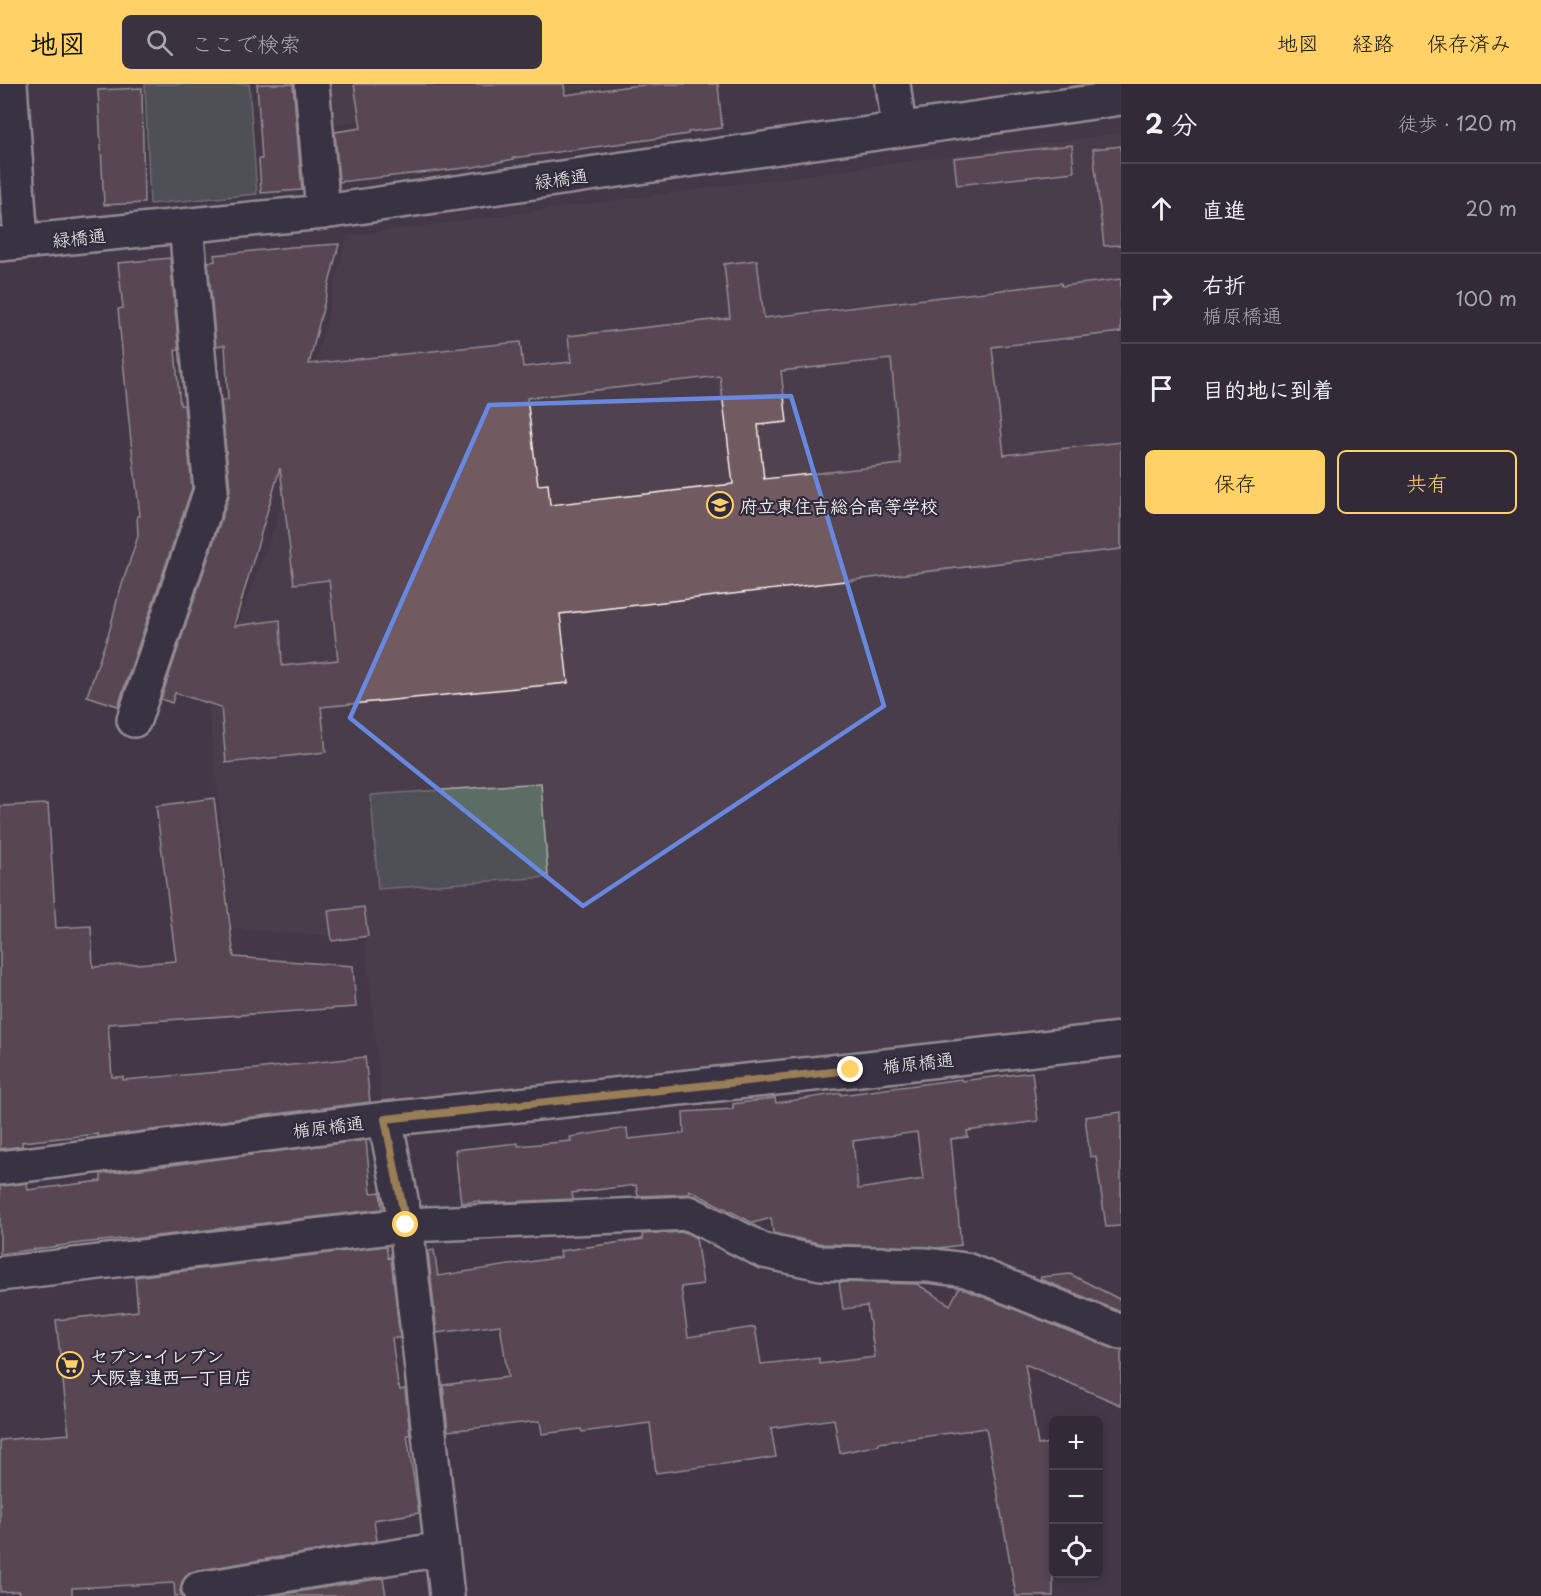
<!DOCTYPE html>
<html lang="ja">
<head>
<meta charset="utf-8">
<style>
  :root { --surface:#322a36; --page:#3a323e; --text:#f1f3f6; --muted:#a8a7ad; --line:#4d4651; --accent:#ffd166 }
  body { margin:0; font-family:"Playpen Sans","Klee One",sans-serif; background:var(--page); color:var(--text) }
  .controls { position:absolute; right:18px; bottom:18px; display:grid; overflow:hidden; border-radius:9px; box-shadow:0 3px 9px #0003 }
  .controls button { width:54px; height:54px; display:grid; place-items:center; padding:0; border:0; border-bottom:2px solid var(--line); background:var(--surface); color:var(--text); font:30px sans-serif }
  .stop { position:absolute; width:18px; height:18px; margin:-14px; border:4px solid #ffd166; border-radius:50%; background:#fff }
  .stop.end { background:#ffd166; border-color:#fff; box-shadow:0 2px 6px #0008 }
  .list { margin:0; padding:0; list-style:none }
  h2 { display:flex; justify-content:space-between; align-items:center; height:78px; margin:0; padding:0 24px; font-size:26px }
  h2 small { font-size:20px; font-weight:400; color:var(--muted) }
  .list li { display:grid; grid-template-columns:39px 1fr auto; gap:18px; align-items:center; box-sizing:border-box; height:90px; padding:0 24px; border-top:2px solid var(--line) }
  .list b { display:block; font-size:22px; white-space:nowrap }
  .list p { margin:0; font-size:20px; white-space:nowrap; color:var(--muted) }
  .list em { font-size:20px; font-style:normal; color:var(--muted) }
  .actions { display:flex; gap:12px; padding:18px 24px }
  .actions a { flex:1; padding:14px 0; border:2px solid var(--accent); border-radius:9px; text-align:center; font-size:21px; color:var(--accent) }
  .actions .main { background:var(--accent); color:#111 }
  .icon { flex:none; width:33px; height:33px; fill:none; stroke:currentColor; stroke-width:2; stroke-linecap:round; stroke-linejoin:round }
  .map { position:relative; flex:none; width:1121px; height:1512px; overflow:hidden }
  header { display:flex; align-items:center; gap:36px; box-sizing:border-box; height:84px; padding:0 30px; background:var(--accent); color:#111 }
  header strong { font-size:28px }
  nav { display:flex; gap:33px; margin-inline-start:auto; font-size:21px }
  .search { width:420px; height:54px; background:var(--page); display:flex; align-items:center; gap:15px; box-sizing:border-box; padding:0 21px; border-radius:9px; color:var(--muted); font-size:22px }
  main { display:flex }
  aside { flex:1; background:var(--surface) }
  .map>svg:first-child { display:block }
  .built { fill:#514250 }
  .green { fill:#5c6d65; stroke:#a8afa6; stroke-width:1.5 }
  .building { fill:#715a61; stroke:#f4f1e8; stroke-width:1.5; fill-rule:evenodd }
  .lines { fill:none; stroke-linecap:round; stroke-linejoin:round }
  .minor-casing { stroke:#f4f1e8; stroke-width:38 }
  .minor { stroke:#2f2a3d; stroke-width:33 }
  .route { stroke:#ffd166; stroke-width:8 }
  .marked { fill:none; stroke:#6887de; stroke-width:4.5; stroke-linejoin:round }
  .labels { text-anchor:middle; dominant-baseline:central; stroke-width:4.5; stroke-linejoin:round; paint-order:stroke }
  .street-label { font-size:18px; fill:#f4f1e8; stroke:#2f2a3d }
  .poi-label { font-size:18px; font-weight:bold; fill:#f4f1e8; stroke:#2f2a3d; text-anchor:start }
</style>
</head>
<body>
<header>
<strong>地図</strong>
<div class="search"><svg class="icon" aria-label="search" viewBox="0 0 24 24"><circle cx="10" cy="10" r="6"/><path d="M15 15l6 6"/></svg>ここで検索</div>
<nav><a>地図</a><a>経路</a><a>保存済み</a></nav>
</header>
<main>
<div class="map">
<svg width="1121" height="1512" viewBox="0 0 1121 1512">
  <rect width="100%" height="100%" fill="#433848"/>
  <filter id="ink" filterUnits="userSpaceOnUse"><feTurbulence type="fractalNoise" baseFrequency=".0167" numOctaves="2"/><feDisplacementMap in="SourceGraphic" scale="12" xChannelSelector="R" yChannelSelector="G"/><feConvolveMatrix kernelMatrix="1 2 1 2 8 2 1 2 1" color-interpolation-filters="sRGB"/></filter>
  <g filter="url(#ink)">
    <path class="built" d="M322 0H616L325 42Z
      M1121 49V941L382 1016 365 854 232 845 208 618 277 437 347 152Z"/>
    <path class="green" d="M145 0H249L257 110 150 120Z
      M541 699 548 793 378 805 371 711Z"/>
    <path class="building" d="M257 0H293L302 106 261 109 259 75H262Z
      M354 0H564L565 11 631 2 663 0H718L722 44 688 48V50L639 57 513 74 514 75 474 83 339 98 335 48 361 44Z
      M142 4 144 119 104 121 98 6Z
      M1072 61 1074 88 957 101 954 74Z
      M1121 62V161L1104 162 1093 65Z
      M339 160 309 280 520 258 523 283 571 278 568 252 730 234 724 180 757 176 764 234 1061 199 1062 202 1121 195V248L992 263 1004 371 1121 358V465L560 530 568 599 321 623 326 668 226 679 221 623 175 609 172 619 161 615 229 412 230 405 221 317 228 316 225 261 216 262 208 178 215 177 214 171 291 163ZM891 275 901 380 764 395 758 341 787 338 781 287ZM720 292 733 400 550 421 548 400 538 401 527 314ZM280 384 294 500 329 496 338 576 282 582 280 536 234 542Z
      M170 174 179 266H175L180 321H184L192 404 118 622 87 612 110 545 117 516 138 452 137 432H140L131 358 118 225 123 224 118 179Z
      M214 714 234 873 353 882 356 923 108 940 112 993H123V996L255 985 365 973 370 1018 98 1053V1050L22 1058V1062L0 1065V722L48 720 56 844 91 842 93 883 176 877 156 722Z
      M364 823 368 852 332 857 328 827Z
      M1032 988 1038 1037 967 1047 968 1053 951 1055 961 1161 939 1164 823 1160 773 1149 771 1134 753 1139 689 1106V1110L638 1112 636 1101 572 1109 573 1115 481 1119 480 1117 461 1119 455 1066 518 1059V1062L571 1057 570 1053 627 1044 628 1055 684 1049 683 1028 733 1025V1020L775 1014 776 1019 841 1009V1011L961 995 962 997ZM917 1048 923 1095 858 1105 853 1057Z
      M1121 1028V1142L1106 1143 1096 1072 1090 1073 1085 1033Z
      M366 1056 371 1109 380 1108 382 1125 132 1155 131 1154 81 1159 0 1170V1102L27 1099 28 1106 101 1097V1090Z
      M685 1148 696 1154 703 1200 681 1203 688 1253 755 1243 761 1280 819 1274V1280L875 1273 867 1222 843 1225 839 1198 917 1200 950 1221 959 1204H961L1114 1265 1121 1266V1321L1025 1280 1038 1361 1053 1358V1512H1016L986 1344 879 1359V1361L840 1369 834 1335 771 1344 776 1373 731 1380V1379L656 1389 650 1339 582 1348 581 1345 542 1350 540 1337 448 1347 443 1301 508 1293 500 1241 437 1249 428 1167 434 1166 438 1192 561 1173 560 1167 643 1155 642 1150Z
      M386 1162 388 1174 391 1173 400 1254H392L398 1302H399L400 1306 405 1305 410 1351H407L419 1429 374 1436 377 1457 195 1487 187 1491 182 1498 180 1507 182 1512H175L174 1499 72 1504V1512H19V1507L0 1508V1356L69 1350 56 1236 138 1227 135 1193Z
      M1070 1190 1121 1216V1228L1040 1195 1041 1193Z
      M383 1494 386 1512H272Z"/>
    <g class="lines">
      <defs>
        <path id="minor" d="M10 0 21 158
          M312 0 323 128
          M893 0 899 45
          M0 160 323 128 1121 14
          M134 636 211 406 186 142
          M385 1035 406 1141 447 1512
          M0 1084 385 1035 851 986 1121 955
          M0 1190 406 1141 689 1129 764 1167 821 1179 927 1181 966 1186 1121 1248
          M199 1505 442 1465"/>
      </defs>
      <use href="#minor" class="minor-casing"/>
      <use href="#minor" class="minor"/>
    </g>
  </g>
  <g class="lines" filter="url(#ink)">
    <path class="route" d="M406 1141 385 1035 851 986"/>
  </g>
  <path d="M0 0H1121V1512H0ZM791 312 884 622 583 822 350 634 489 321Z" fill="#433848" fill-opacity=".55" fill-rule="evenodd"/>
  <path class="marked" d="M791 312 884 622 583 822 350 634 489 321Z"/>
  <defs>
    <symbol id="school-ring" viewBox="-11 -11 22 22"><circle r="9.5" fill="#2f2a3d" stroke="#ffd166" stroke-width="1.5"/><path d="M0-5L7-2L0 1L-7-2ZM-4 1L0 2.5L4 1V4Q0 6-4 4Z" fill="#ffd166"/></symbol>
    <symbol id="supermarket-ring" viewBox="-11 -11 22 22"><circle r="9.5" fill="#2f2a3d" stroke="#ffd166" stroke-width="1.5"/><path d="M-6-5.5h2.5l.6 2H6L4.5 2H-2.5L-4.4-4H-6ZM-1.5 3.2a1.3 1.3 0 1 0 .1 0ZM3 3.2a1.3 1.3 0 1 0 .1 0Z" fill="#ffd166"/></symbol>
  </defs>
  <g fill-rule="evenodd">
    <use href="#school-ring" x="705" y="406" width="30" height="30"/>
    <use href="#supermarket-ring" x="55" y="1266" width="30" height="30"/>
  </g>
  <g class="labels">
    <g class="street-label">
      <text transform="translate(561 94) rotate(-8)">緑橋通</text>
      <text transform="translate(79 153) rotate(-6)">緑橋通</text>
      <text transform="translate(918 978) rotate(-6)">楯原橋通</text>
      <text transform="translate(328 1042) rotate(-7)">楯原橋通</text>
    </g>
    <g class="poi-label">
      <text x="740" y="421">府立東住吉総合高等学校</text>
      <text x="90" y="1271">セブン-イレブン<tspan x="90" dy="21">大阪喜連西一丁目店</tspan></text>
    </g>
  </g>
</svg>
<div class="controls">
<button>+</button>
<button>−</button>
<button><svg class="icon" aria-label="locate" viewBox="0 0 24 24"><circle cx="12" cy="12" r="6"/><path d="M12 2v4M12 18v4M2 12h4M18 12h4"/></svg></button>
</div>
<div class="stop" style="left:406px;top:1141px"></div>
<div class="stop end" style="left:851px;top:986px"></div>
</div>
<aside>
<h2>2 分<small>徒歩 · 120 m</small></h2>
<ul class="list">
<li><svg class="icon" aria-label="ahead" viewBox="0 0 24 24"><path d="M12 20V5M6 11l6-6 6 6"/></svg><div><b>直進</b></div><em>20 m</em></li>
<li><svg class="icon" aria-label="right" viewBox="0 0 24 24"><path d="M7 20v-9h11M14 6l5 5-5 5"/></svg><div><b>右折</b><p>楯原橋通</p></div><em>100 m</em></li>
<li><svg class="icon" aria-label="arrive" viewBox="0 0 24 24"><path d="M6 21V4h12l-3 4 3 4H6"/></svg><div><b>目的地に到着</b></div></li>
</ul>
<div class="actions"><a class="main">保存</a><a>共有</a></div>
</aside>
</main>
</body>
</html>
